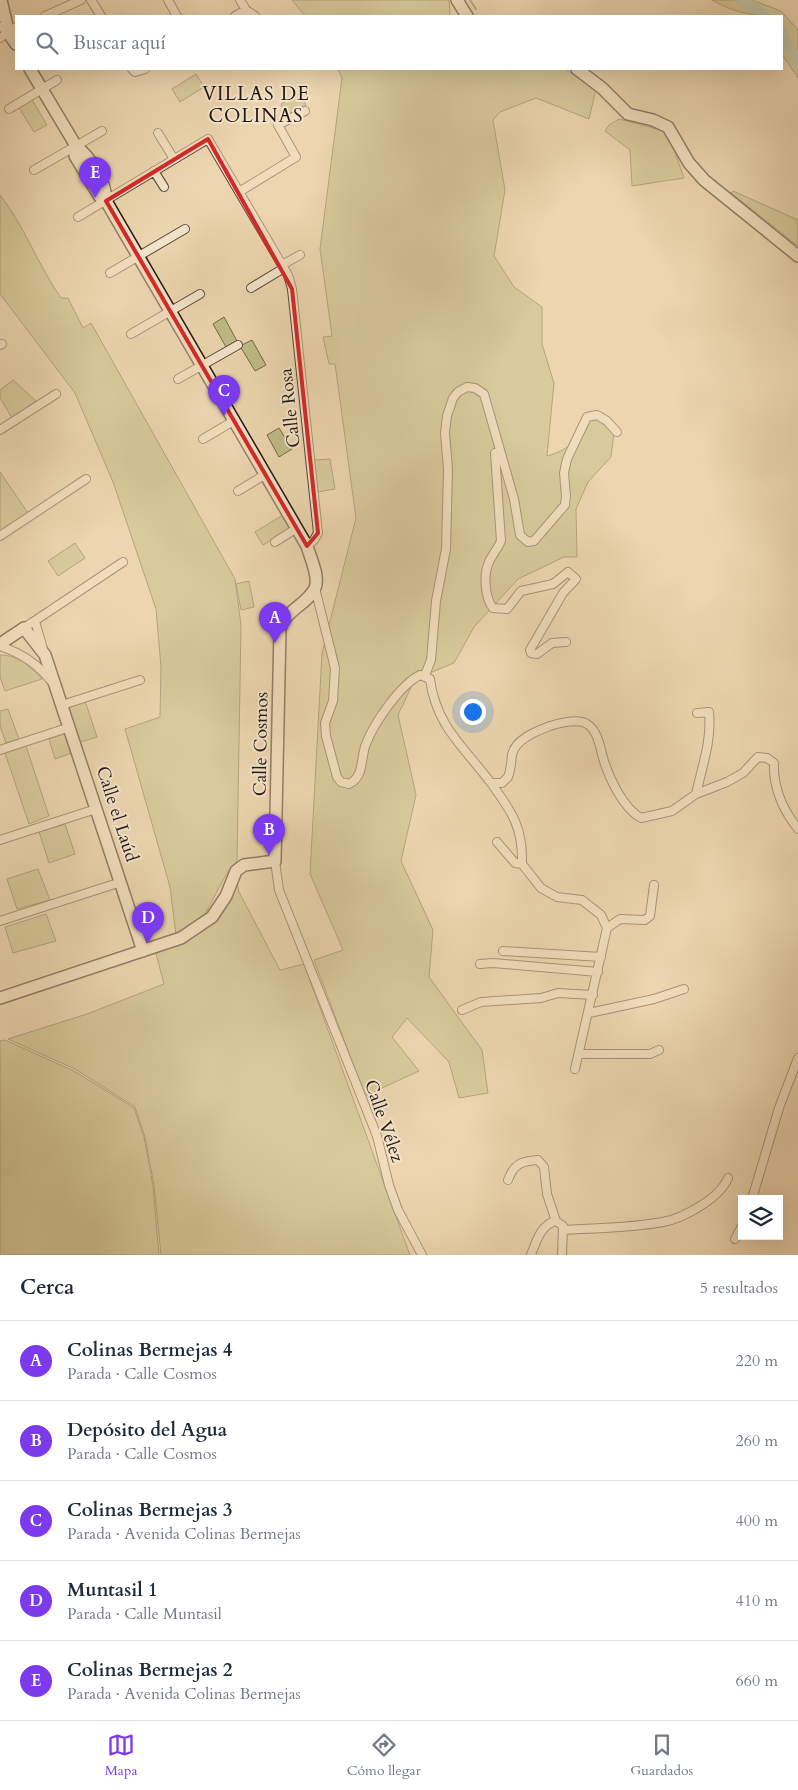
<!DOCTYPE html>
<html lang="es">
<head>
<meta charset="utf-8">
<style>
  :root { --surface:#fff; --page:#f6f6f7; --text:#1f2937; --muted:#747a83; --line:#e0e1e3; --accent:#7c3aed }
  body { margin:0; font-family:Cardo,serif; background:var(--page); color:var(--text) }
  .controls { position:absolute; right:15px; bottom:15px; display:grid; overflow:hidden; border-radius:0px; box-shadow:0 5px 20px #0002 }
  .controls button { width:45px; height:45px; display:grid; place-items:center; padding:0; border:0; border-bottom:1px solid var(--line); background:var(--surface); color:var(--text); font:25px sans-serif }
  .you { position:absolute; left:472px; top:711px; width:18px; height:18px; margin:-12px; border:4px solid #fff; border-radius:50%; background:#1a73e8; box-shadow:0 0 0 8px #1a73e833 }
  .badge { display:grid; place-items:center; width:32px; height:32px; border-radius:50%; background:var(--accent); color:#fff; font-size:16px; font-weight:700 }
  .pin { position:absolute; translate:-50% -41px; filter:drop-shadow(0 1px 2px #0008) }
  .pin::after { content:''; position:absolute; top:26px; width:18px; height:15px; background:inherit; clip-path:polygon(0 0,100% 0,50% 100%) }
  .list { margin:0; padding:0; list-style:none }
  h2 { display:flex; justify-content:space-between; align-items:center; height:65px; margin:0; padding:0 20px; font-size:21px }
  h2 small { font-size:16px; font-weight:400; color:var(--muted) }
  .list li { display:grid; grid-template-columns:32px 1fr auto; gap:15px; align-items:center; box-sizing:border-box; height:80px; padding:0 20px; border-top:1px solid var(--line) }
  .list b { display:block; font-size:19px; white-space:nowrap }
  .list p { margin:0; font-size:16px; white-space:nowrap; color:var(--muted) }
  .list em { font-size:16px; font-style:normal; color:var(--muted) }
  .icon { flex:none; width:28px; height:28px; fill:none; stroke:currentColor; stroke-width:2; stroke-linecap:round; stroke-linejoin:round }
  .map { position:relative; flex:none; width:798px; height:1255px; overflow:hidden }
  .search { position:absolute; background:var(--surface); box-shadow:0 5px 20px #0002; left:15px; right:15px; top:15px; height:55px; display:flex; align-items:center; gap:12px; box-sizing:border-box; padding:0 18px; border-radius:0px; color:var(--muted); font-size:19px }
  .sheet { height:465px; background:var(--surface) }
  nav { display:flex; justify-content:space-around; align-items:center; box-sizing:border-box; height:70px; border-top:1px solid var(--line); background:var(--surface); font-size:14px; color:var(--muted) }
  nav a { display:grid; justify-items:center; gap:2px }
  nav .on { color:var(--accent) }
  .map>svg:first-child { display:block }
  .green { fill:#bfbc85; stroke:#71694a }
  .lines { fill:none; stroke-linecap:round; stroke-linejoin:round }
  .stream { stroke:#6a786b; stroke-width:2 }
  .river { stroke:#99b9a7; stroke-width:11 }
  .street-casing { stroke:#554638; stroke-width:10 }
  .secondary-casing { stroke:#231610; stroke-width:14 }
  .street { stroke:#f3e4cb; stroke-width:8 }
  .secondary { stroke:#f3e4cb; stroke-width:11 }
  .marked { fill:none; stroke:#d62828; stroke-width:4; stroke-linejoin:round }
  .labels { text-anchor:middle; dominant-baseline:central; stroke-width:4; stroke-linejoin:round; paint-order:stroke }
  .street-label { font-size:18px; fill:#231610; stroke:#f3e4cb }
  .neighbourhood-label { font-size:19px; letter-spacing:1px; fill:#231610; stroke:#f3e4cb }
</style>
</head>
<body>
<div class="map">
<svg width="798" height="1255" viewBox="0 0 798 1255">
  <rect width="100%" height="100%" fill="#ecd6af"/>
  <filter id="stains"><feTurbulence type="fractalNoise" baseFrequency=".004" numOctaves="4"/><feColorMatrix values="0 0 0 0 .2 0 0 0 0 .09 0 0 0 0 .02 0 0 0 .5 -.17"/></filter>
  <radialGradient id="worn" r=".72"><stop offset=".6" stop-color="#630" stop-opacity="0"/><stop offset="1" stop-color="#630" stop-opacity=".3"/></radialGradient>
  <path class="green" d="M292 0H449L450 16H305Z
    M712 0H752L781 11 798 30V78L782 54V16C754 16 736 14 712 0Z
    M338 69H565L596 89 589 119 536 98 500 112 493 120 505 190 494 256 514 287 542 307V344L554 383 547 456C573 449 575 439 585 417L604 415 614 432 611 457 588 482 576 509 577 557H564L518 579 474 627 454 663 415 679 398 715 416 795 401 861 433 930 429 977 482 1050 488 1093 459 1098 449 1062 407 1018 392 1037 419 1071 365 1096 314 960 343 950 310 874 322 653 356 518 335 364H329L323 337 332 336 320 249 342 78Z
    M196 74 204 87 180 102 172 89Z
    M300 93 306 105 286 115 281 104Z
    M31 98 47 125 34 132 18 106Z
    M619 119 668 132 684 178 632 186 630 150 605 131 609 125Z
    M733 191 798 220V246L731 193Z
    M0 195C25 227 38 265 61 298H68L83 328 91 323 235 579 241 625 237 861 227 873 205 914 176 935 170 887 125 729 160 717 161 667 156 609 113 482 75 393 0 294Z
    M224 317 237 341 226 347 213 324Z
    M252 340 266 365 255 371 240 346Z
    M13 380 36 401 12 418 0 398V390Z
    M279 428 292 449 279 457 267 435Z
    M330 459 335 489 318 492 314 460Z
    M0 472 28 513 0 531Z
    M283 515 290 527 289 530 263 545 255 532Z
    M75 543 85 558 58 576 48 561Z
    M249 581 254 607 241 610 236 584Z
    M0 655C18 655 30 666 42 679L5 691 0 677Z
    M85 701 97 737 78 743 66 707Z
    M8 709 19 739 6 743 0 726V711Z
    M66 733 72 753 55 759 49 739Z
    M26 746 49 816 29 824 5 753Z
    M65 824 75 854 49 863 39 832Z
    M38 869 50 900 17 909 7 879Z
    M236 879 239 892 280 970 304 964 410 1255H161L154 1185 145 1137 135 1107 75 1069 8 1039 87 1014 164 984 155 950 215 917Z
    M46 914 56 941 13 953 5 927Z
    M5 1040 74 1071 134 1108 144 1137 153 1186 159 1255H0V1041Z"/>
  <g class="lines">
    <path class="stream" d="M470 0 476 9"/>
    <path class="river" d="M740 0 752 6 765 16
      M782 33 798 63"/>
    <defs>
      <path id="street" d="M91 0 101 16
        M168 0 177 16
        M240 0 246 10 255 16
        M45 16 81 0
        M235 16 246 10
        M0 38 16 27
        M132 69 135 72 145 69
        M9 109 57 80
        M158 133 174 159
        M34 170 102 131
        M154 171 164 187
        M239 192 296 157 278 125 305 111
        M78 217 208 139 288 275 292 289 318 533 314 540 307 546
        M282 265 300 255
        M110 273 185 229
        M251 288 284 268
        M131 334 200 294
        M0 345 2 344
        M178 379 238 345
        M0 430 56 394
        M203 439 235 420
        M495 453 501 541C497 550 492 555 489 562 483 575 485 598 493 608L507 609 521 591 553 584 568 572 576 579 563 593 530 650 531 653 537 654 552 643 566 642
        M238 491 266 474
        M0 536 86 479
        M275 542 297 528
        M315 588 335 668 333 701 325 723 326 736 337 777 341 782 349 784C365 776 360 758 366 744 374 723 400 685 420 675L430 679C436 726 464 747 491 783H502L508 777C511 770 511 763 512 755 515 739 537 731 550 726 559 723 579 718 587 724 598 731 600 747 603 758 609 778 623 808 641 818L672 811 696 794 727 782 743 773 758 757 767 758 774 763C773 787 783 810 798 829
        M35 621 43 649
        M24 628 123 562
        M0 646C21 653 38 664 51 681
        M425 675 431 660 436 601 446 549 448 469 445 433 447 416 453 398 458 392 467 387 475 388 484 394 514 499 520 535 528 542 534 541 565 505 566 496 564 473 567 459 587 417 597 415 607 421 617 432
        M62 705 140 680
        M0 750 70 727
        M491 783C512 812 523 827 522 864L541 888 557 897 582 900 601 915 607 928 575 1069
        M696 794C702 767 712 740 709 712L697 713
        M0 840 96 809
        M497 842 515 863 522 864
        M275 861 279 890 377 1136 389 1185 398 1210 422 1255
        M0 921 121 882
        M607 928 620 919 645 920 650 916 654 885
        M503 951 601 957
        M480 964 493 963 598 972
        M462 1010 481 1002 541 998 558 993 593 995
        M589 1013 654 999 684 989
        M579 1054H650L659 1050
        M508 1180C514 1164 521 1161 538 1160L544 1167 547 1194 556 1221
        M752 1199 779 1108 798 1058
        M563 1230C596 1228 631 1228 663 1222 684 1218 720 1198 728 1178
        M735 1239 742 1226
        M531 1255C536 1242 541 1224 556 1221L563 1226 562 1255"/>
      <path id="secondary" d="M1 0 8 30
        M457 0 467 16
        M4 27 16 44
        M30 69 76 146C91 158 106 181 106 201
        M577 69 602 88 628 114 653 120 668 127 689 163 704 180 798 256
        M0 644 24 628 45 655 143 951
        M0 998 181 938 212 917 226 896 236 871 244 865 275 861 280 629C284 611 308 604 315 588 320 577 310 557 307 546L106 201 100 197 75 156 76 146"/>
    </defs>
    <use href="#street" class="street-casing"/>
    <use href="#secondary" class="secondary-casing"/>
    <use href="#street" class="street"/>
    <use href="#secondary" class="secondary"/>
  </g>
  <path d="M0 0H798V1255H0ZM208 139 292 289 318 533 307 546 106 201Z" fill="#ecd6af" fill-opacity=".55" fill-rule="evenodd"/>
  <path class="marked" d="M208 139 292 289 318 533 307 546 106 201Z"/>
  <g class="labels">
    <g class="street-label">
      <text transform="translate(290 408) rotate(-96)">Calle Rosa</text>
      <text transform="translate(261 744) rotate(-89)">Calle Cosmos</text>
      <text transform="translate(117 814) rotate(72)">Calle el Laúd</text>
      <text transform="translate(384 1121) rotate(71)">Calle Vélez</text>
    </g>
    <g class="neighbourhood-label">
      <text x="256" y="94">VILLAS DE<tspan x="256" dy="22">COLINAS</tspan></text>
    </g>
  </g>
  <rect width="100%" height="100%" filter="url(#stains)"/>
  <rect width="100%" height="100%" fill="url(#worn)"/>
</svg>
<div class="controls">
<button><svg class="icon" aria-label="layers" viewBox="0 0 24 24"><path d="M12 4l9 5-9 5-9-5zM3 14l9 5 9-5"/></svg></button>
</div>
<div class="you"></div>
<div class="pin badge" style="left:275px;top:643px">A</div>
<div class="pin badge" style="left:269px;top:855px">B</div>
<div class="pin badge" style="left:224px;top:416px">C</div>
<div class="pin badge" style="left:148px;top:943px">D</div>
<div class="pin badge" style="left:95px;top:198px">E</div>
<div class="search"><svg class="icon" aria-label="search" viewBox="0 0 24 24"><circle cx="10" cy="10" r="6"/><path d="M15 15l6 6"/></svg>Buscar aquí</div>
</div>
<section class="sheet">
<h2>Cerca<small>5 resultados</small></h2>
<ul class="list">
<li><span class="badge">A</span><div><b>Colinas Bermejas 4</b><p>Parada · Calle Cosmos</p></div><em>220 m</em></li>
<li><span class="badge">B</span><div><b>Depósito del Agua</b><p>Parada · Calle Cosmos</p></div><em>260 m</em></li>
<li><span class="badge">C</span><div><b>Colinas Bermejas 3</b><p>Parada · Avenida Colinas Bermejas</p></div><em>400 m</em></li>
<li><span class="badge">D</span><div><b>Muntasil 1</b><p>Parada · Calle Muntasil</p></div><em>410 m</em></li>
<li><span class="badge">E</span><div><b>Colinas Bermejas 2</b><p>Parada · Avenida Colinas Bermejas</p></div><em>660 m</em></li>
</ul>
</section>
<nav>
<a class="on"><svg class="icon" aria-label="map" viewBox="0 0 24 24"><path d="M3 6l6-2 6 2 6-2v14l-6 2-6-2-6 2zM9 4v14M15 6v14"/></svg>Mapa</a>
<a><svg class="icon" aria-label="directions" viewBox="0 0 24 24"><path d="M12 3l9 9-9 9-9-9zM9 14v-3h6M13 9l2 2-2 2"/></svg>Cómo llegar</a>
<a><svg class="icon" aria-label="saved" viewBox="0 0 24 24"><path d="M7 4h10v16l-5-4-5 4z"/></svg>Guardados</a>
</nav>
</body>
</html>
